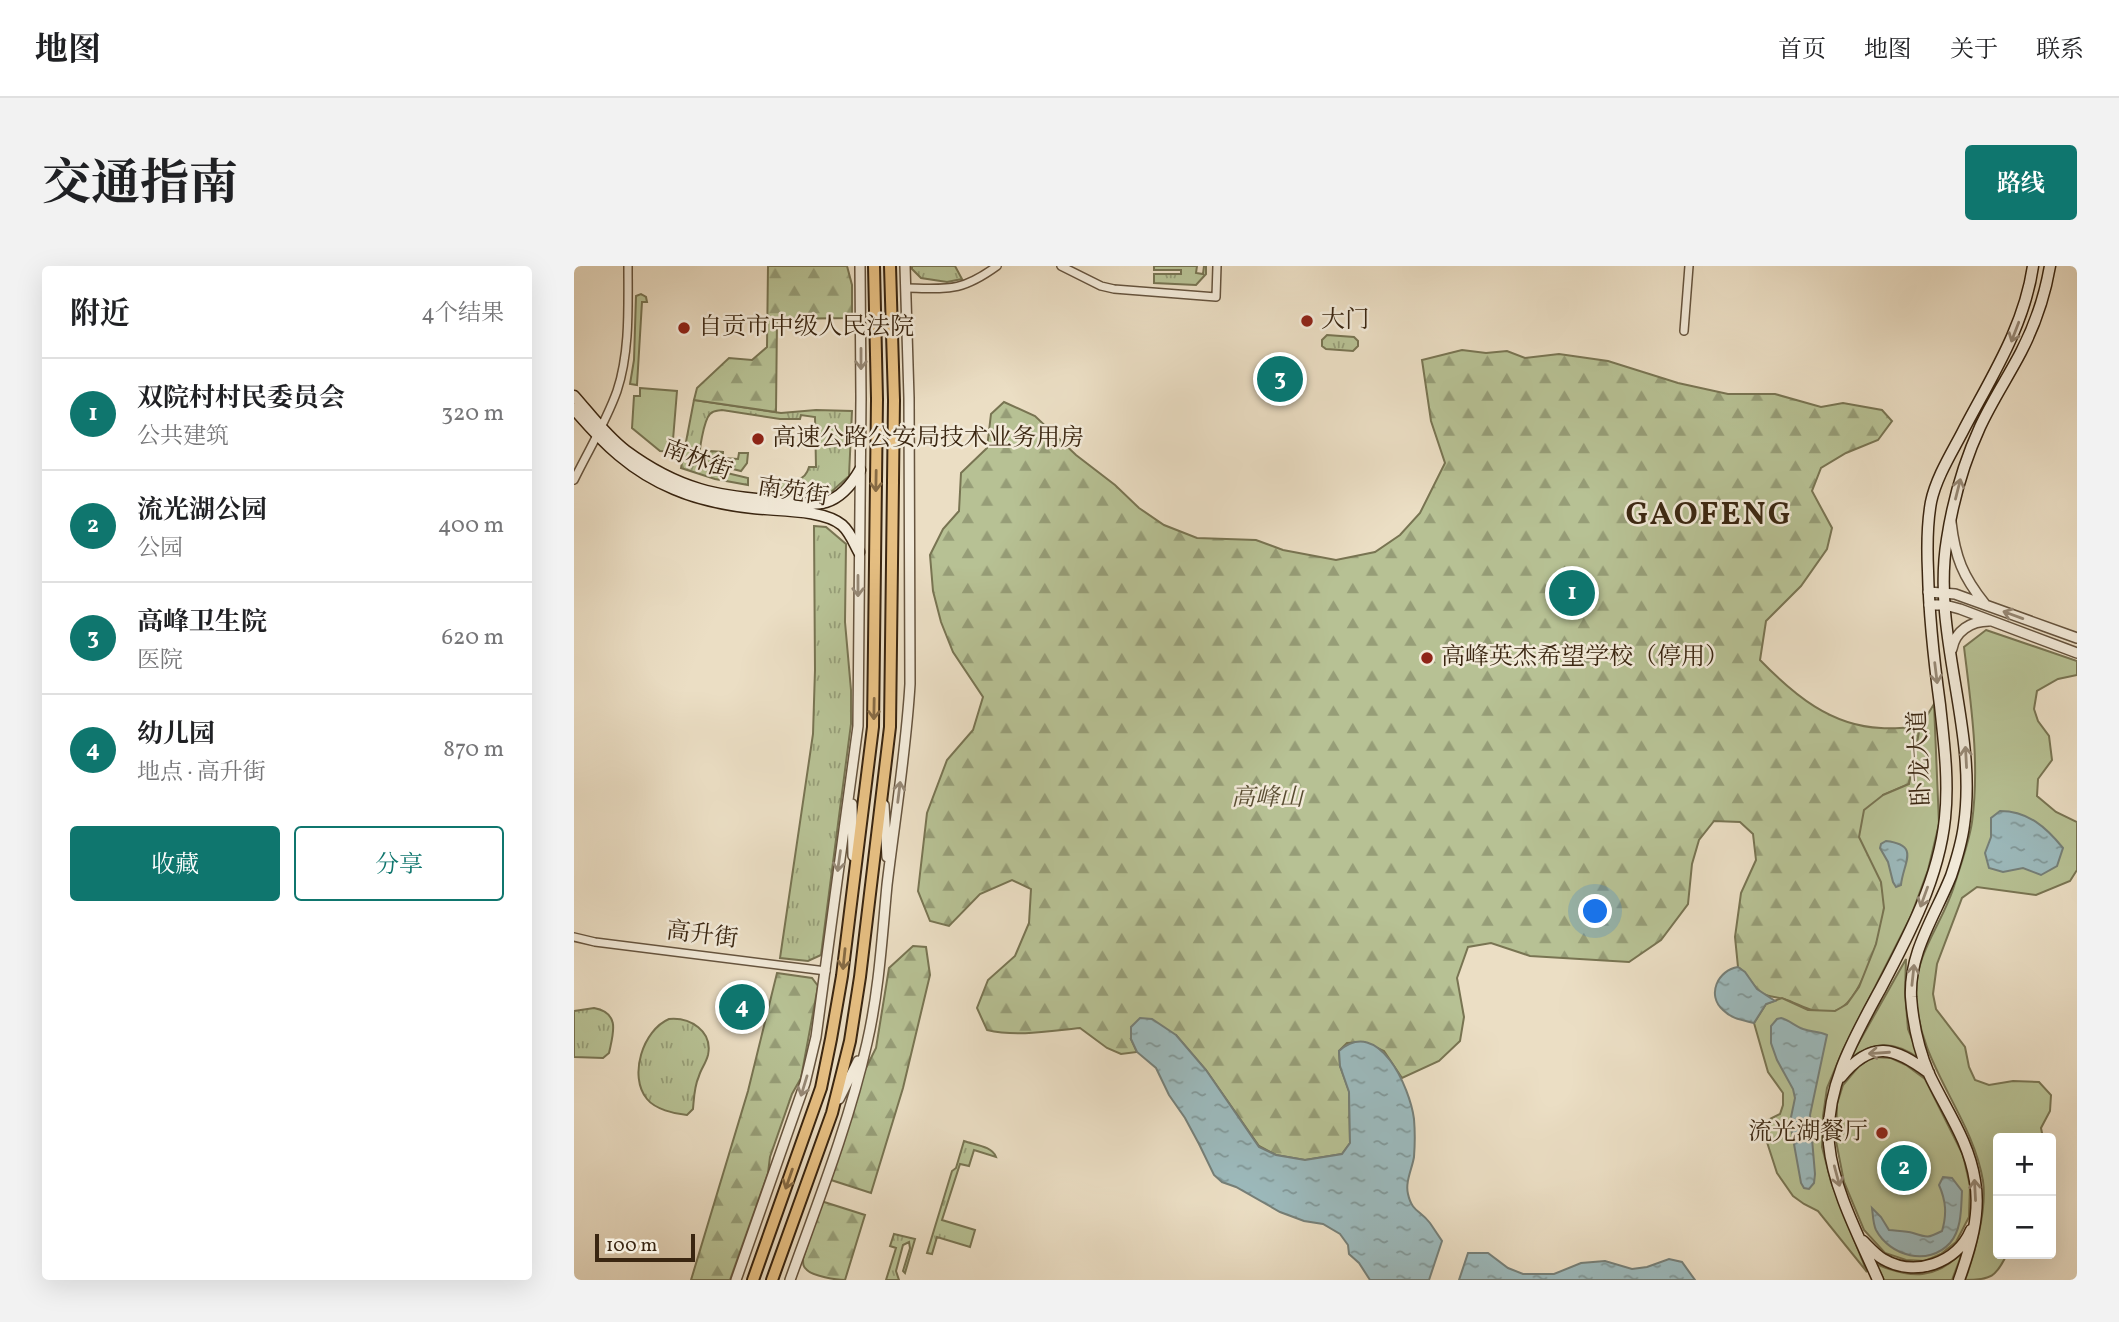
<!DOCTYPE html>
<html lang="zh">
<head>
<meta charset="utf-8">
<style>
  :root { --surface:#fff; --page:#f2f2f2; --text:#202124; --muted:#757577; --line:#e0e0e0; --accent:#0f766e }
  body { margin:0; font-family:Vollkorn,"Noto Serif SC",serif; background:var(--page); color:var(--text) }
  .controls { position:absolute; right:21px; bottom:21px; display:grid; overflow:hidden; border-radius:7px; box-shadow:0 7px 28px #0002 }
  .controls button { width:63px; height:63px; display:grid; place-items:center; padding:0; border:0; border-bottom:2px solid var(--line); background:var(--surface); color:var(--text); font:35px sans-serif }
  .scale { position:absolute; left:21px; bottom:18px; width:100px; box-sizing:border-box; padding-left:7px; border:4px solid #3a2611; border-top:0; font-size:19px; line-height:24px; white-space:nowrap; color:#3a2611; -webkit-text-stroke:5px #f2ead9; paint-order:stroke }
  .you { position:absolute; left:1022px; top:646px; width:24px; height:24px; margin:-18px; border:5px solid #fff; border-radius:50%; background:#1a73e8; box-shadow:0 0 0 10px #1a73e833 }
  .badge { display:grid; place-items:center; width:46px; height:46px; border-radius:50%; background:var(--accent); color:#fff; font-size:23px; font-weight:700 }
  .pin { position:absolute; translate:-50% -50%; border:4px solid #fff; box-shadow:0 2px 7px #0006 }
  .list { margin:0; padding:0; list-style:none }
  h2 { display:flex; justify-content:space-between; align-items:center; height:91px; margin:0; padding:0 28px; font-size:30px }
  h2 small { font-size:23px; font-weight:400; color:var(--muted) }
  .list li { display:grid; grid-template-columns:46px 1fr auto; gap:21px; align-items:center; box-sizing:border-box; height:112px; padding:0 28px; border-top:2px solid var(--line) }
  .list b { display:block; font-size:26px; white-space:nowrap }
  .list p { margin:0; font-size:23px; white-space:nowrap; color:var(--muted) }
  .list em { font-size:23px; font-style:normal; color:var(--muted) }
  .actions { display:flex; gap:14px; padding:21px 28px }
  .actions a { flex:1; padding:16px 0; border:2px solid var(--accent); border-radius:7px; text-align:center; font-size:24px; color:var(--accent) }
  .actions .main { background:var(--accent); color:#fff }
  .map { position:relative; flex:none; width:1503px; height:1014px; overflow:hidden; border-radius:7px }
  header { display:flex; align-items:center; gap:42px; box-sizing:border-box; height:98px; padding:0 35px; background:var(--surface); border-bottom:2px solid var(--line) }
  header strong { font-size:33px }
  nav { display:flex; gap:38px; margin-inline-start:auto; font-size:24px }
  .intro { display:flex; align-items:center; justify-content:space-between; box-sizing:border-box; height:168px; padding:0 42px }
  h1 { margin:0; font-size:49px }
  .button { padding:18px 32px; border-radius:7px; background:var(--accent); color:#fff; font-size:24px; font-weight:700 }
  main { display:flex; gap:42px; padding:0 42px }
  aside { flex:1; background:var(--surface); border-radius:7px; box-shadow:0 7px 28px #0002 }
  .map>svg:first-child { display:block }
  .grass { fill:url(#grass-tufts); stroke:#787452; stroke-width:2 }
  .forest { fill:url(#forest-firs); stroke:#787452; stroke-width:2 }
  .park { fill:#b7c194; stroke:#787452; stroke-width:2 }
  .water { fill:url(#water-ripples); stroke:#757f78; stroke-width:2 }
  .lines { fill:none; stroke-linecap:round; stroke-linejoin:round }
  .minor-casing { stroke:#66543e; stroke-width:10 }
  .tertiary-casing { stroke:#66543e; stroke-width:12 }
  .secondary-casing { stroke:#3a2611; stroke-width:13 }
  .trunk-casing { stroke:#3a2611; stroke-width:14 }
  .minor { stroke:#f2ead9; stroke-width:7 }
  .tertiary { stroke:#f2ead9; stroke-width:9 }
  .secondary { stroke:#f2ead9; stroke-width:10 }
  .trunk { stroke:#e6bf82; stroke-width:10 }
  .oneway { stroke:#968875 }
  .oneway2 { stroke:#876b44 }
  .poi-dot { fill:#8f2418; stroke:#f2ead9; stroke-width:2.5 }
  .labels { text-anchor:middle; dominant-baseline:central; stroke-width:5; stroke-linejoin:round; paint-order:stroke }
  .poi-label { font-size:24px; fill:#3a2611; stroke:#f2ead9; text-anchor:start }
  .street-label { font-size:24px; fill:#3a2611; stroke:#f2ead9 }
  .park-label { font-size:24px; font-style:italic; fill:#594d32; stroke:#f2ead9 }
  .district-label { font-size:32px; font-weight:bold; letter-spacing:2px; fill:#3a2611; stroke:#f2ead9 }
</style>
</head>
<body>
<header>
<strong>地图</strong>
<nav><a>首页</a><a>地图</a><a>关于</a><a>联系</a></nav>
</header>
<div class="intro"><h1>交通指南</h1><a class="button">路线</a></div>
<main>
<aside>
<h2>附近<small>4个结果</small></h2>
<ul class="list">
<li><span class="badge">1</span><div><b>双院村村民委员会</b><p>公共建筑</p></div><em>320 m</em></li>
<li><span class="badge">2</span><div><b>流光湖公园</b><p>公园</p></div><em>400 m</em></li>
<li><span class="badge">3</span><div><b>高峰卫生院</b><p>医院</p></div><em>620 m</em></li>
<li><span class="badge">4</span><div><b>幼儿园</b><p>地点 · 高升街</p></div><em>870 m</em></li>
</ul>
<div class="actions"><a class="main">收藏</a><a>分享</a></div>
</aside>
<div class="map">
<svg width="1503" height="1014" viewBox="0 0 1503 1014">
  <defs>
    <pattern id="grass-tufts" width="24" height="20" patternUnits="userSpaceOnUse" patternTransform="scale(1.75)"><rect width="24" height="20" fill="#b7c194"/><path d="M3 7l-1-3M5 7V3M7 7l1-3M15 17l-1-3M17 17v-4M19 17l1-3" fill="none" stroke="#969d77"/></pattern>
    <pattern id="forest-firs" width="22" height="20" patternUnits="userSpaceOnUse" patternTransform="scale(1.75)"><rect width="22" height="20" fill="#b7c194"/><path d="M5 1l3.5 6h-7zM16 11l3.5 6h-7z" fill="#969d77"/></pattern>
    <pattern id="water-ripples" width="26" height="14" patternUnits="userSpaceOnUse" patternTransform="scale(1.75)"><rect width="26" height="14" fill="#9cbabd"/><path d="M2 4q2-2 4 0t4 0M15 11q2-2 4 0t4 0" fill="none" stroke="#809798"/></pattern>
  </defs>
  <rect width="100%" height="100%" fill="#ebdec4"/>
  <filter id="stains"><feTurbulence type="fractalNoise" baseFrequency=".00286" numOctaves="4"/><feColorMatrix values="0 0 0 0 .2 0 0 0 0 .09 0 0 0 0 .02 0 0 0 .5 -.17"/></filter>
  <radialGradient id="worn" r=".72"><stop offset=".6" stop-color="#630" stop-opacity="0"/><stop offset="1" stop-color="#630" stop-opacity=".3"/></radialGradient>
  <path class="grass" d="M338 0H381L388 13 373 16 347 12 338 3Z
    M580 0H623L622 7 629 8 630 0H632V8L622 19 580 17V8H607V4H580Z
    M67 28 72 31 73 36H68L63 119 56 118 60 94 62 30Z
    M753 69 780 71 784 75V80L779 85 752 83 748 80V74Z
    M120 134 207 147 242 144 278 145 275 210 256 227 188 221 187 215H196V213C212 214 230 220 235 201H242L241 151 227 149 226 153H206L148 144C143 145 140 144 136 148 130 154 124 187 126 196L132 202 174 212V219L141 213 107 202Z
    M136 185 149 186V192L164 193 165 187H174L173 197 167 205 134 197 130 190 132 186Z
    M240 260 252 261 272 278 271 356 277 424V458L247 689 234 695 206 692 239 468 241 404Z
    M20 742C47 747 39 768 35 787L29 792 0 791V745Z
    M95 753C116 751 139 765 134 789 132 797 127 803 125 810 120 821 120 832 119 843L113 849C100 848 81 843 73 833 54 810 69 764 95 753Z
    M390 875C401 879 418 880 422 891L400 884 395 900 386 898 368 954 401 964 396 981 363 971 358 988 353 987 378 905 382 902Z
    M320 968 341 973 331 1007 329 1005 336 982 335 976 329 979 322 1005 325 1014H312L322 982 316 980Z"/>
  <path class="forest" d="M194 0H273L278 19V52L203 53 202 146 120 134 123 122 155 92 178 94 193 81Z
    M888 84 912 87 933 85 951 92 985 88 1034 95 1104 117 1154 128H1201L1247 141 1269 137 1308 144 1318 155 1304 174 1272 187 1247 202 1238 225 1258 262 1253 283 1227 320 1192 355 1186 394C1220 429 1257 460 1307 462 1320 463 1333 461 1346 461L1335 518 1309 529C1309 558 1306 587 1307 615 1308 624 1311 633 1310 642 1309 666 1286 738 1261 745 1243 751 1226 738 1210 733 1203 731 1196 731 1189 728 1178 721 1175 708 1164 701L1161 671 1167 627 1182 594 1179 568 1166 556 1140 555 1125 574 1118 598 1114 638 1087 674 1055 696 956 690 917 677 894 681 883 712 890 751 886 775 865 795 828 812 810 785 790 776 773 777 765 785 766 800 775 825 776 877 768 888 731 894 702 889 685 880 632 804 602 769 557 773 563 786 547 788 533 782 506 762C476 765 443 771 413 764L403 742 414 714 441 690 455 657 457 623 438 614 406 628 375 660 356 655 344 625 353 547 373 494 399 464 409 431 379 386 367 356 359 325 356 289 369 263 385 245 387 207 413 182 417 148 430 136 461 150 502 189 541 219 565 242 590 259 623 272 682 274 709 284 762 294 801 286 826 269 846 247 871 197 857 155 848 94Z
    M339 680 352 681 356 709 329 822 297 927 254 913 291 804 302 782 315 702Z
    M203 707 238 712 244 720 227 812 218 828 196 891 194 907 156 1014H117L174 825Z
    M247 935 291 949 271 1014C262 1014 239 1010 233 1004 229 1001 229 998 229 993Z"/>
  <path class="park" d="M66 122 103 125 98 186 86 185 58 162 60 130H66Z
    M1412 364 1503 395V409L1484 413 1463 425 1460 443 1464 455 1475 470 1478 494 1464 513 1463 530 1482 546 1503 556V604L1496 615 1462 629 1403 621 1388 632 1363 698 1359 728 1362 743 1391 781 1395 801 1401 814 1415 819 1439 815 1465 816 1477 829 1476 845 1467 862 1469 872H1424V988H1433C1422 1011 1417 1014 1391 1014 1401 988 1413 943 1409 915 1398 848 1343 798 1342 727 1342 684 1370 656 1381 617 1387 598 1395 576 1398 556 1406 497 1397 439 1390 381Z
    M1360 438 1365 558 1354 604 1337 650 1269 784 1253 822 1249 850 1248 881 1257 916 1293 1006 1244 945 1230 938 1219 930 1203 907 1191 870 1194 854 1206 848 1209 839V827L1194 806 1180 757 1192 738 1208 732 1234 744 1261 745 1273 738 1285 721 1302 678 1310 642 1307 616 1285 571 1290 544 1309 529 1335 518 1346 461Z
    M1332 693 1331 727 1334 763 1346 793C1321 775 1299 774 1275 794Z
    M1299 791 1317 792 1332 799 1351 813 1389 889 1396 920 1395 951 1382 976 1367 988 1351 995 1332 994 1311 987 1290 964 1270 916 1262 875 1263 838 1269 819 1285 800Z
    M1389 985 1378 1014H1310L1302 998C1337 1013 1362 1014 1389 985Z"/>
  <path class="water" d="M1426 545C1454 545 1472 561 1489 582L1483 600 1467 609 1449 602 1429 606 1415 602 1411 587 1417 571V552Z
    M1312 575C1347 579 1329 597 1327 619L1322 621 1319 616 1314 596 1306 582 1307 578Z
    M1164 701 1171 706 1183 723 1201 735 1192 738 1180 757C1168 754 1158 753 1149 744 1132 729 1144 704 1164 701Z
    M566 752 578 753 602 769 632 804 685 881 702 889 731 894 768 888 776 877 775 826 766 800 765 785C805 750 836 822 840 853 841 865 841 878 840 891 838 903 831 916 834 928 838 946 846 944 856 957 860 963 864 969 868 975L855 1014H796L785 997 775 988 774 979 766 968 749 958 730 955 706 946 662 921 648 916 640 909 625 878 611 852 595 829 582 802 563 786 557 773V761Z
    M1207 752C1215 754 1221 760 1229 763 1237 766 1245 765 1253 769L1236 849 1241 908 1240 917 1235 923 1230 922 1227 917 1216 856 1221 832 1219 823 1203 794 1197 777V760L1203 753Z
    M1369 911 1378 912 1388 925C1387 942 1388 963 1376 977 1354 1001 1316 990 1302 964 1299 958 1299 949 1298 942L1307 951 1315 964C1323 965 1332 965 1339 967 1354 972 1354 972 1368 965 1373 948 1372 935 1365 919Z
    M894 987H914L934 1002 949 1008H980L1007 997 1031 995 1058 1003 1073 1001 1095 993 1108 996 1121 1014H885Z"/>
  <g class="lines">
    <defs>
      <path id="minor" d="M487 0 527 20 540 23 642 31 643 0
        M332 22C375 23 387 26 423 0
        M1110 65 1115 0
        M0 214C14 185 32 156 43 125 56 86 54 41 54 0
        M0 671 21 676 252 705"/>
      <path id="tertiary" d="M1377 256C1381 291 1389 311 1411 338
        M1354 326 1381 328 1503 372
        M1355 339H1371L1386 343 1503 387
        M1378 383C1381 365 1397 355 1415 355
        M278 538 279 590
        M310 539 313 591
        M265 833 284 795
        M162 1014 231 817 242 771 284 460 287 132 286 0
        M216 1014C244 936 275 857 293 777 305 725 308 672 313 619 321 552 332 486 336 418L335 132 331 0"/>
      <path id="secondary" d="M0 130C16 148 32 170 52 185 105 224 144 231 208 235 222 236 239 240 252 236 268 231 278 218 286 204
        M0 143C30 178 57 205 100 223 125 234 152 239 179 242 203 245 249 243 268 259 276 266 280 277 285 286
        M1267 811C1298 773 1320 781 1355 807
        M1289 975C1295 981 1302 989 1309 993 1341 1012 1383 997 1397 964
        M1304 1014C1286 973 1259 922 1255 878 1251 820 1281 770 1307 722 1335 669 1365 612 1371 552 1375 514 1370 477 1366 439 1360 395 1355 350 1354 305 1353 283 1353 258 1357 236 1362 212 1377 188 1388 167 1416 113 1450 62 1459 0
        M1385 1014C1396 983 1407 948 1401 915 1395 875 1372 844 1355 808 1344 782 1339 758 1337 731 1335 686 1361 650 1377 610 1382 595 1388 575 1390 559 1404 463 1357 368 1373 273 1379 234 1390 196 1406 161 1418 135 1434 111 1447 86 1461 59 1471 29 1476 0"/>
      <path id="trunk" d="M179 1014 247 822 257 773 268 710 299 461 303 133 300 0
        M198 1014 258 847 276 775 286 711 316 461 320 134 316 0"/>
    </defs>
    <use href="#minor" class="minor-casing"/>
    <use href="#tertiary" class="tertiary-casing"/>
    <use href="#secondary" class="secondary-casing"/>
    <use href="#trunk" class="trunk-casing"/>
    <use href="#minor" class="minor"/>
    <use href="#tertiary" class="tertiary"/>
    <use href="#secondary" class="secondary"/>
    <use href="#trunk" class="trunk"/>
  </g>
  <defs><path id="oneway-shaft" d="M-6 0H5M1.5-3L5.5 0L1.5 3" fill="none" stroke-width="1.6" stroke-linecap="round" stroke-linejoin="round" transform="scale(1.75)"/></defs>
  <g class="oneway">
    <use href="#oneway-shaft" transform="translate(1441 66) rotate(111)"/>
    <use href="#oneway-shaft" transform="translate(287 93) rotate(90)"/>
    <use href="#oneway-shaft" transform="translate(1384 223) rotate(-76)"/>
    <use href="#oneway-shaft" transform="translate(284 320) rotate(90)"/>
    <use href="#oneway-shaft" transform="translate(1439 349) rotate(-160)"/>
    <use href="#oneway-shaft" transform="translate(1362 407) rotate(83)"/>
    <use href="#oneway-shaft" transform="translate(1392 491) rotate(-93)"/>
    <use href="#oneway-shaft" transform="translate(325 526) rotate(-83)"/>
    <use href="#oneway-shaft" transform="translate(265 595) rotate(98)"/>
    <use href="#oneway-shaft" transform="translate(1350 631) rotate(110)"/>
    <use href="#oneway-shaft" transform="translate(1339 709) rotate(-84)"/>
    <use href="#oneway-shaft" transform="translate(1305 787) rotate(176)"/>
    <use href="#oneway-shaft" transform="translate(230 820) rotate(107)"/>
    <use href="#oneway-shaft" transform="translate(1263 910) rotate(75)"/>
    <use href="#oneway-shaft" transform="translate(1401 924) rotate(-93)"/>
  </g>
  <g class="oneway2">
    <use href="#oneway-shaft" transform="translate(302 215) rotate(91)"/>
    <use href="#oneway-shaft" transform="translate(300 443) rotate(91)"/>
    <use href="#oneway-shaft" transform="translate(270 693) rotate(96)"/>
    <use href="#oneway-shaft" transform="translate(215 913) rotate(109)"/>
  </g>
  <g class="poi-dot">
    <circle cx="733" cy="55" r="7"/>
    <circle cx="110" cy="62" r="7"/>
    <circle cx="184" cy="173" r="7"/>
    <circle cx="853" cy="392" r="7"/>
    <circle cx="1308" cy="867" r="7"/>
  </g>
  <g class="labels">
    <g class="poi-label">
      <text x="747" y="55">大门</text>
      <text x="124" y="62">自贡市中级人民法院</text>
      <text x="198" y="173">高速公路公安局技术业务用房</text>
      <text x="867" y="392">高峰英杰希望学校（停用）</text>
      <text x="1294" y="867" text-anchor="end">流光湖餐厅</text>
    </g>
    <g class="street-label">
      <text transform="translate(123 195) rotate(21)">南林街</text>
      <text transform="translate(219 227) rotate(9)">南苑街</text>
      <text transform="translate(1347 492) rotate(-93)">卧龙大道</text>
      <text transform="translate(128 670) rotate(7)">高升街</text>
    </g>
    <g class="park-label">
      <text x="693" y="533">高峰山</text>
    </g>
    <g class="district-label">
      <text x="1135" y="250">GAOFENG</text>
    </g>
  </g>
  <rect width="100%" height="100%" filter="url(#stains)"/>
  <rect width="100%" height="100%" fill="url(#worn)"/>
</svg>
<div class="controls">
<button>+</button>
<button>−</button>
</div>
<div class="scale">100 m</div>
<div class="you"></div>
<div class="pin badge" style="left:998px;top:327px">1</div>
<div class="pin badge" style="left:1330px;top:902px">2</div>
<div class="pin badge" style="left:706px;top:113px">3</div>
<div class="pin badge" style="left:168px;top:741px">4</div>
</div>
</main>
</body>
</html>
